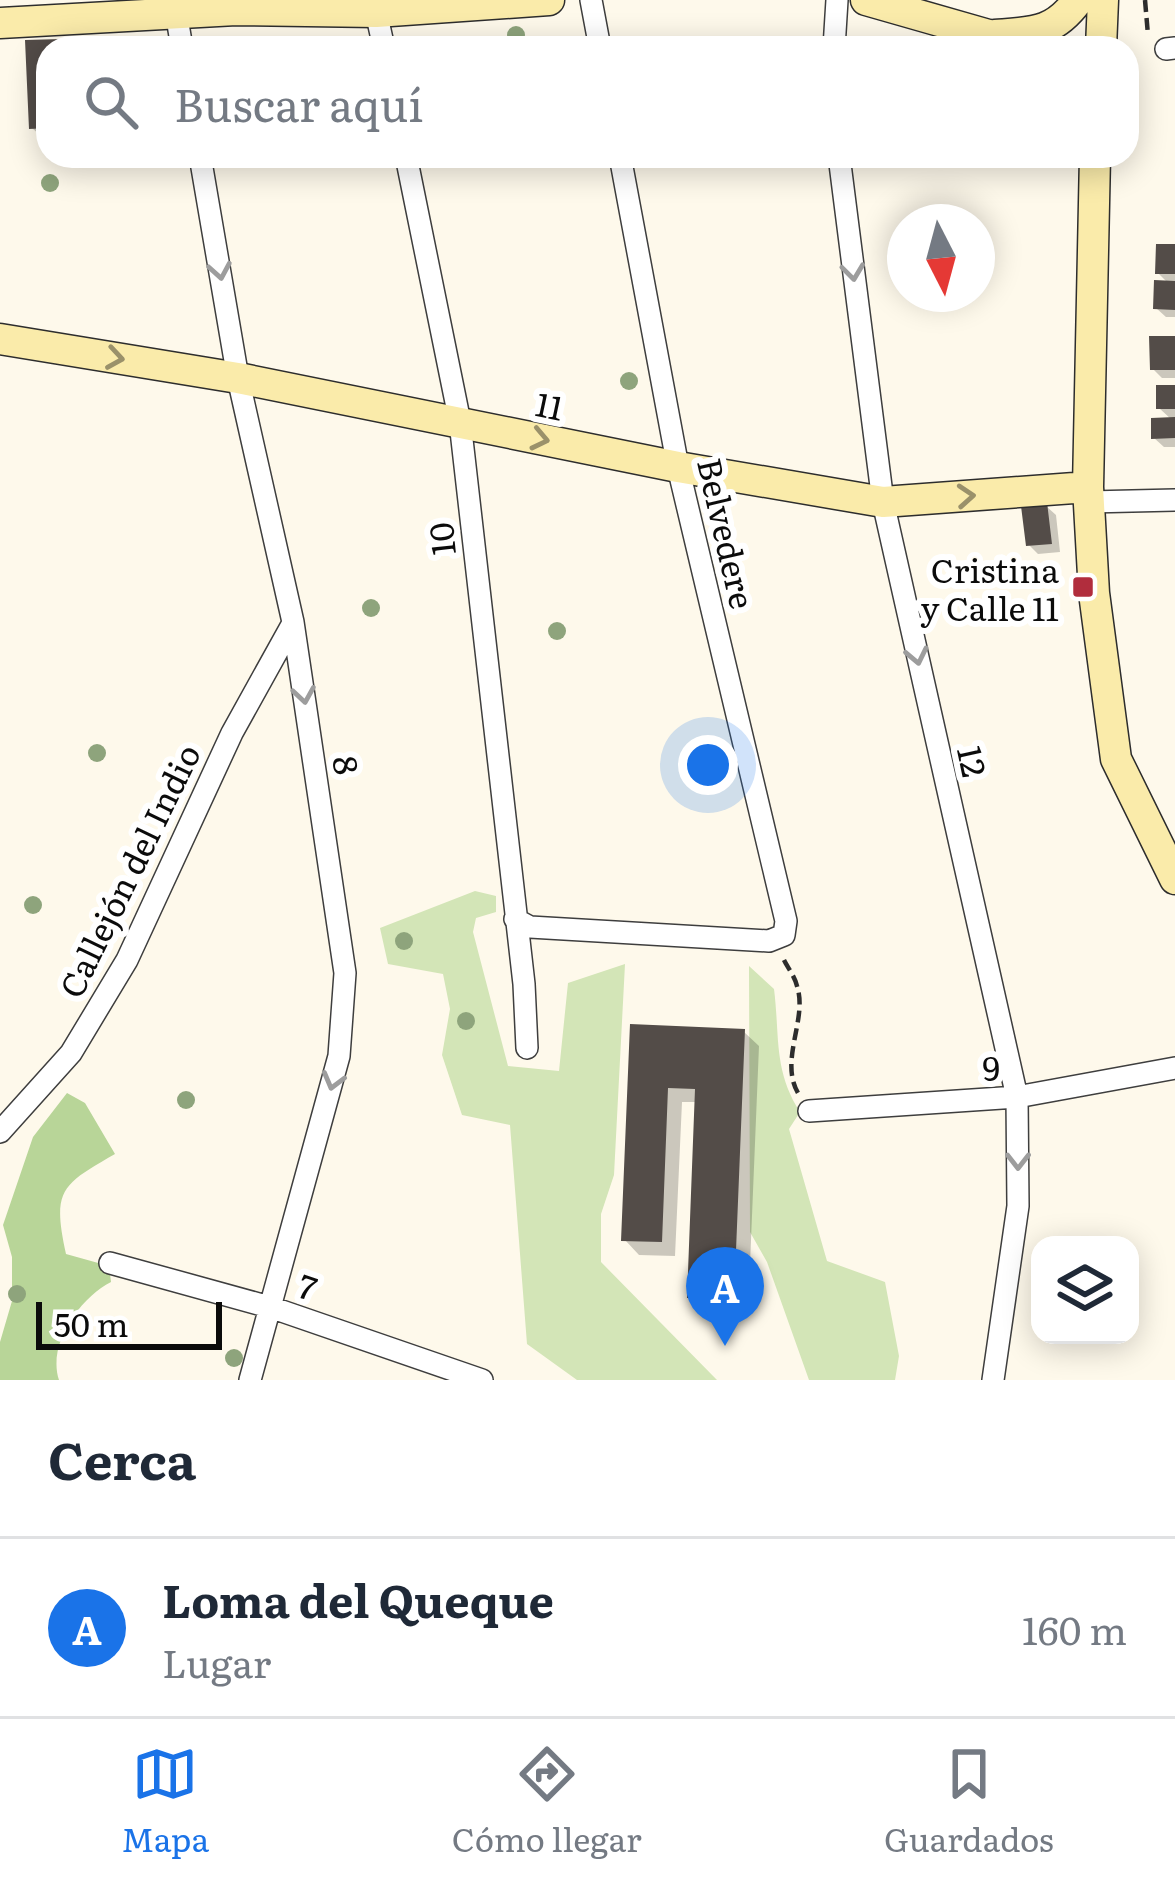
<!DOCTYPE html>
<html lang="es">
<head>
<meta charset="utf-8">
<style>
  :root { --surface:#fff; --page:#f6f6f7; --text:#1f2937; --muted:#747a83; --line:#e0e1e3; --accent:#1a73e8 }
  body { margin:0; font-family:Literata,serif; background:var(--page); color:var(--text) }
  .controls { position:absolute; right:36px; bottom:36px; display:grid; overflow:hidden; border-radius:24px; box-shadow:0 6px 30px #0003 }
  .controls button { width:108px; height:108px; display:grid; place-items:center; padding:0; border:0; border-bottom:3px solid var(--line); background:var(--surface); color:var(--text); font:60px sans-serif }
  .compass { position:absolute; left:887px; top:204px; width:108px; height:108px; border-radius:50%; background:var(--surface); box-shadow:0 6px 30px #0003; rotate:174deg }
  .scale { position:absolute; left:36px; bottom:30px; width:186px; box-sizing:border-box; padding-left:12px; border:6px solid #0b0b0b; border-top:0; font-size:33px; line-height:42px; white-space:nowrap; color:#0b0b0b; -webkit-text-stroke:9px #fff; paint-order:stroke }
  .you { position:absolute; left:708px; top:765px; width:42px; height:42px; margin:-30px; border:9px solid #fff; border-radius:50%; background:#1a73e8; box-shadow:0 0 0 18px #1a73e833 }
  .badge { display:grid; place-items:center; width:78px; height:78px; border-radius:50%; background:var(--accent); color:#fff; font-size:39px; font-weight:700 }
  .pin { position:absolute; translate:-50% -99px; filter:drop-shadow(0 3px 6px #0008) }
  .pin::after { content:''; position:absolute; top:63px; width:42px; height:36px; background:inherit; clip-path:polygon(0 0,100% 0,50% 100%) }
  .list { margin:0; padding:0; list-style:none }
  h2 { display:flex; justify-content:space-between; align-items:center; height:156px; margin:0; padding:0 48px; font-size:51px }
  h2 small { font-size:39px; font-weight:400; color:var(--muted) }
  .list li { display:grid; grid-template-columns:78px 1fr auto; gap:36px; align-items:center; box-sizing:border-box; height:180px; padding:0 48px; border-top:3px solid var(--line) }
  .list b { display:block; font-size:45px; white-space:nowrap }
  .list p { margin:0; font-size:39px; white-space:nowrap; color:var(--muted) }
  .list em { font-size:39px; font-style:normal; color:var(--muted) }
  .icon { flex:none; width:66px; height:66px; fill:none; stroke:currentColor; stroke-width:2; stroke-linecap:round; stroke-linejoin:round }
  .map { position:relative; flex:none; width:1175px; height:1380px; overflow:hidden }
  .search { position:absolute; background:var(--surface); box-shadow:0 6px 30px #0003; left:36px; right:36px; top:36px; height:132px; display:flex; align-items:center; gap:30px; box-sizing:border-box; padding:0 42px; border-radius:36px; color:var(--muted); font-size:45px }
  .sheet { height:336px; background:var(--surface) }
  nav { display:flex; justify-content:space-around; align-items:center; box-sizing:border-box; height:168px; border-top:3px solid var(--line); background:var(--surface); font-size:33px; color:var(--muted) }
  nav a { display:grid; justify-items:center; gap:6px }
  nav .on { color:var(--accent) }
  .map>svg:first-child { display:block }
  .green { fill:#d3e5b7 }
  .forest { fill:#b8d598 }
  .shadow { fill:#0003 }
  .building { fill:#534c48 }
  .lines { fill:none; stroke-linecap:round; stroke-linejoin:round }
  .minor-casing { stroke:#3e3e3e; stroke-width:24 }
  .secondary-casing { stroke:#2d2d2d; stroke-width:33 }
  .path { stroke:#2d2d2d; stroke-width:4.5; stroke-dasharray:12 6; stroke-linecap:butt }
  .minor { stroke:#fff; stroke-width:21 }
  .secondary { stroke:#faebaa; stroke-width:30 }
  .tree { fill:#8ea47c }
  .oneway { stroke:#9d9d9d }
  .oneway2 { stroke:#9a916a }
  .poi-dot { fill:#b12d3d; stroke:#fff; stroke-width:4.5 }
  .labels { text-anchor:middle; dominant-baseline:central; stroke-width:12; stroke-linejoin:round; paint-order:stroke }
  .street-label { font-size:33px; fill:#0b0b0b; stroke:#fff }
  .poi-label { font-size:33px; fill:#0b0b0b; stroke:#fff; text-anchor:end }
</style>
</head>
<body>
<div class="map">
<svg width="1175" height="1380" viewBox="0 0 1175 1380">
  <rect width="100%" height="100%" fill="#fef9eb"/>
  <path class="green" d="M475 891 496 896V912L476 918 473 932 508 1066 559 1071 568 983 625 964 614 1175 601 1214V1262L717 1380H577L527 1344 510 1125 462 1115 442 1055 450 1009 443 974 388 964 380 928Z
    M749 966 774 989C780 1036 773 1070 800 1112L789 1129 827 1261 885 1282 899 1356 895 1380H809L767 1262 750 1232Z"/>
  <path class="forest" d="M67 1093 85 1103 115 1154C61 1185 52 1190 66 1254L109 1266 111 1282C80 1298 47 1344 59 1380H0V1342L12 1301V1257L3 1225 33 1137Z"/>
  <path class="shadow" d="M98 41 105 48H48V137H42L32 128 29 43Z
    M1175 247V317H1166L1156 308 1169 284 1158 273Z
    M1175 339V378H1162L1153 369Z
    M1175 388V447H1164L1154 438 1172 420 1159 408Z
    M1046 506 1056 515 1060 552 1038 554 1029 545Z
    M633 1027 744 1032 759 1046 748 1313 704 1311 690 1296 697 1102H682L675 1256 639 1255 625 1240Z"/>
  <path class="building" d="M99 38 100 48H48V128L29 129 25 40Z
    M1156 244H1175V274H1155Z
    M1154 280 1175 281V310L1153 309Z
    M1149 336H1175V370H1150Z
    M1156 385H1175V409H1156Z
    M1175 417V438L1151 439V418Z
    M1047 502 1052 544 1026 546 1021 506Z
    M630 1024 745 1029 734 1300 687 1298 695 1089 668 1088 662 1242 621 1241Z"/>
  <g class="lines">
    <defs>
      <path id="minor" d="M591 0 600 48
        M176 12 182 48
        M376 12 384 48
        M834 48 837 0
        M1166 49 1175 48
        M200 156 238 378 293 622 345 973 339 1056 250 1380
        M406 156 460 422 524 984 527 1048
        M839 156 883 502 1017 1097 1018 1206 993 1380
        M1089 502 1175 500
        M515 919 530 927 769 941 784 935 786 921 678 467 620 156
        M809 1111 1017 1097 1175 1068
        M0 1132 71 1053 127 960 232 733 293 623
        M110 1263 273 1308 482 1380"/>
      <path id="secondary" d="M866 0 992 36 1018 48
        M0 23 236 10 376 12 549 0
        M995 35C1034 32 1054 33 1078 0
        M1101 48 1103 0
        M1095 156 1088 487 1094 593 1116 759 1175 879
        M0 339 238 378 678 467 883 502 1088 487"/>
    </defs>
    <use href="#minor" class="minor-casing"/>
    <use href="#secondary" class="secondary-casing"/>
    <path class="path" d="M1145 0 1148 35
      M784 960C788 968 795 977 797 986 808 1019 779 1060 798 1093"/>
    <use href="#minor" class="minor"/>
    <use href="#secondary" class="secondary"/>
  </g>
  <g class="tree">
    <circle cx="516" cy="35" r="9"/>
    <circle cx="50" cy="183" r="9"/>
    <circle cx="629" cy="381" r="9"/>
    <circle cx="371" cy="608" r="9"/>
    <circle cx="557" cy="631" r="9"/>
    <circle cx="97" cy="753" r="9"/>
    <circle cx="33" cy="905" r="9"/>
    <circle cx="404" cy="941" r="9"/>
    <circle cx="466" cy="1021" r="9"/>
    <circle cx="186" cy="1100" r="9"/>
    <circle cx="17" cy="1294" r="9"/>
    <circle cx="234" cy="1358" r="9"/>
  </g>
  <defs><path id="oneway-chevron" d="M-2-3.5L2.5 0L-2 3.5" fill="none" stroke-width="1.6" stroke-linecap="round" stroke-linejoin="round" transform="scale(3)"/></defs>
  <g class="oneway">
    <use href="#oneway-chevron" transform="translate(220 271) rotate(80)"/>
    <use href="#oneway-chevron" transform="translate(853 272) rotate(83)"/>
    <use href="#oneway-chevron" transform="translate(917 656) rotate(78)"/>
    <use href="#oneway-chevron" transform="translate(304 695) rotate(81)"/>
    <use href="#oneway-chevron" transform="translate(333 1081) rotate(105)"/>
    <use href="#oneway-chevron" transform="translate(1018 1161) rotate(90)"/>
  </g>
  <g class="oneway2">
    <use href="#oneway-chevron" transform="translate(115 358) rotate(9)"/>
    <use href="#oneway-chevron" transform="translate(540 439) rotate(12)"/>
    <use href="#oneway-chevron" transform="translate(966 496) rotate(-4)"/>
  </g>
  <rect class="poi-dot" x="1071" y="575" width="24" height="24" rx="6"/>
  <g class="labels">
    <g class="street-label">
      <text transform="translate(550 404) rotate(12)">11</text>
      <text transform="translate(728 533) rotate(77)">Belvedere</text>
      <text transform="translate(440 539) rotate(-96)">10</text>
      <text transform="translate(974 761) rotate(78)">12</text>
      <text transform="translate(348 765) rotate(81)">8</text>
      <text transform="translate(128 870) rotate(-64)">Callejón del Indio</text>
      <text transform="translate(991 1066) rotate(-4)">9</text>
      <text transform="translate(308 1285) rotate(19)">7</text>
    </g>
    <g class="poi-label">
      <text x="1059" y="568">Cristina<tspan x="1059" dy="38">y Calle 11</tspan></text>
    </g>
  </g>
</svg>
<div class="controls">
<button><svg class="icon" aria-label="layers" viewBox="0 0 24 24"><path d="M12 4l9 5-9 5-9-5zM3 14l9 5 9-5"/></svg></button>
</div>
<svg class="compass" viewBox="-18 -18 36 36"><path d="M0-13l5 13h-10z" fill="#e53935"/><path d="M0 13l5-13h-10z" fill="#747a83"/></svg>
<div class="scale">50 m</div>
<div class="you"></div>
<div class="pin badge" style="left:725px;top:1346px">A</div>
<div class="search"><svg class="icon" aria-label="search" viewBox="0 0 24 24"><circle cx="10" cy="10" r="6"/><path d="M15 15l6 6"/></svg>Buscar aquí</div>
</div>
<section class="sheet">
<h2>Cerca<small></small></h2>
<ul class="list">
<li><span class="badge">A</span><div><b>Loma del Queque</b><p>Lugar</p></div><em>160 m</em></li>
</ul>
</section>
<nav>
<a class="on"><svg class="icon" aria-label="map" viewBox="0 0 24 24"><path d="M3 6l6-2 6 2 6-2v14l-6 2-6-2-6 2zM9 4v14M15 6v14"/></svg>Mapa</a>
<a><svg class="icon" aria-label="directions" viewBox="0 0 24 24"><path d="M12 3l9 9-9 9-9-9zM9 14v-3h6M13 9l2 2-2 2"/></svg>Cómo llegar</a>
<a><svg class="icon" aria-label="saved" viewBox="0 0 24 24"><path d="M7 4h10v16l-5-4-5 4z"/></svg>Guardados</a>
</nav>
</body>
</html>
